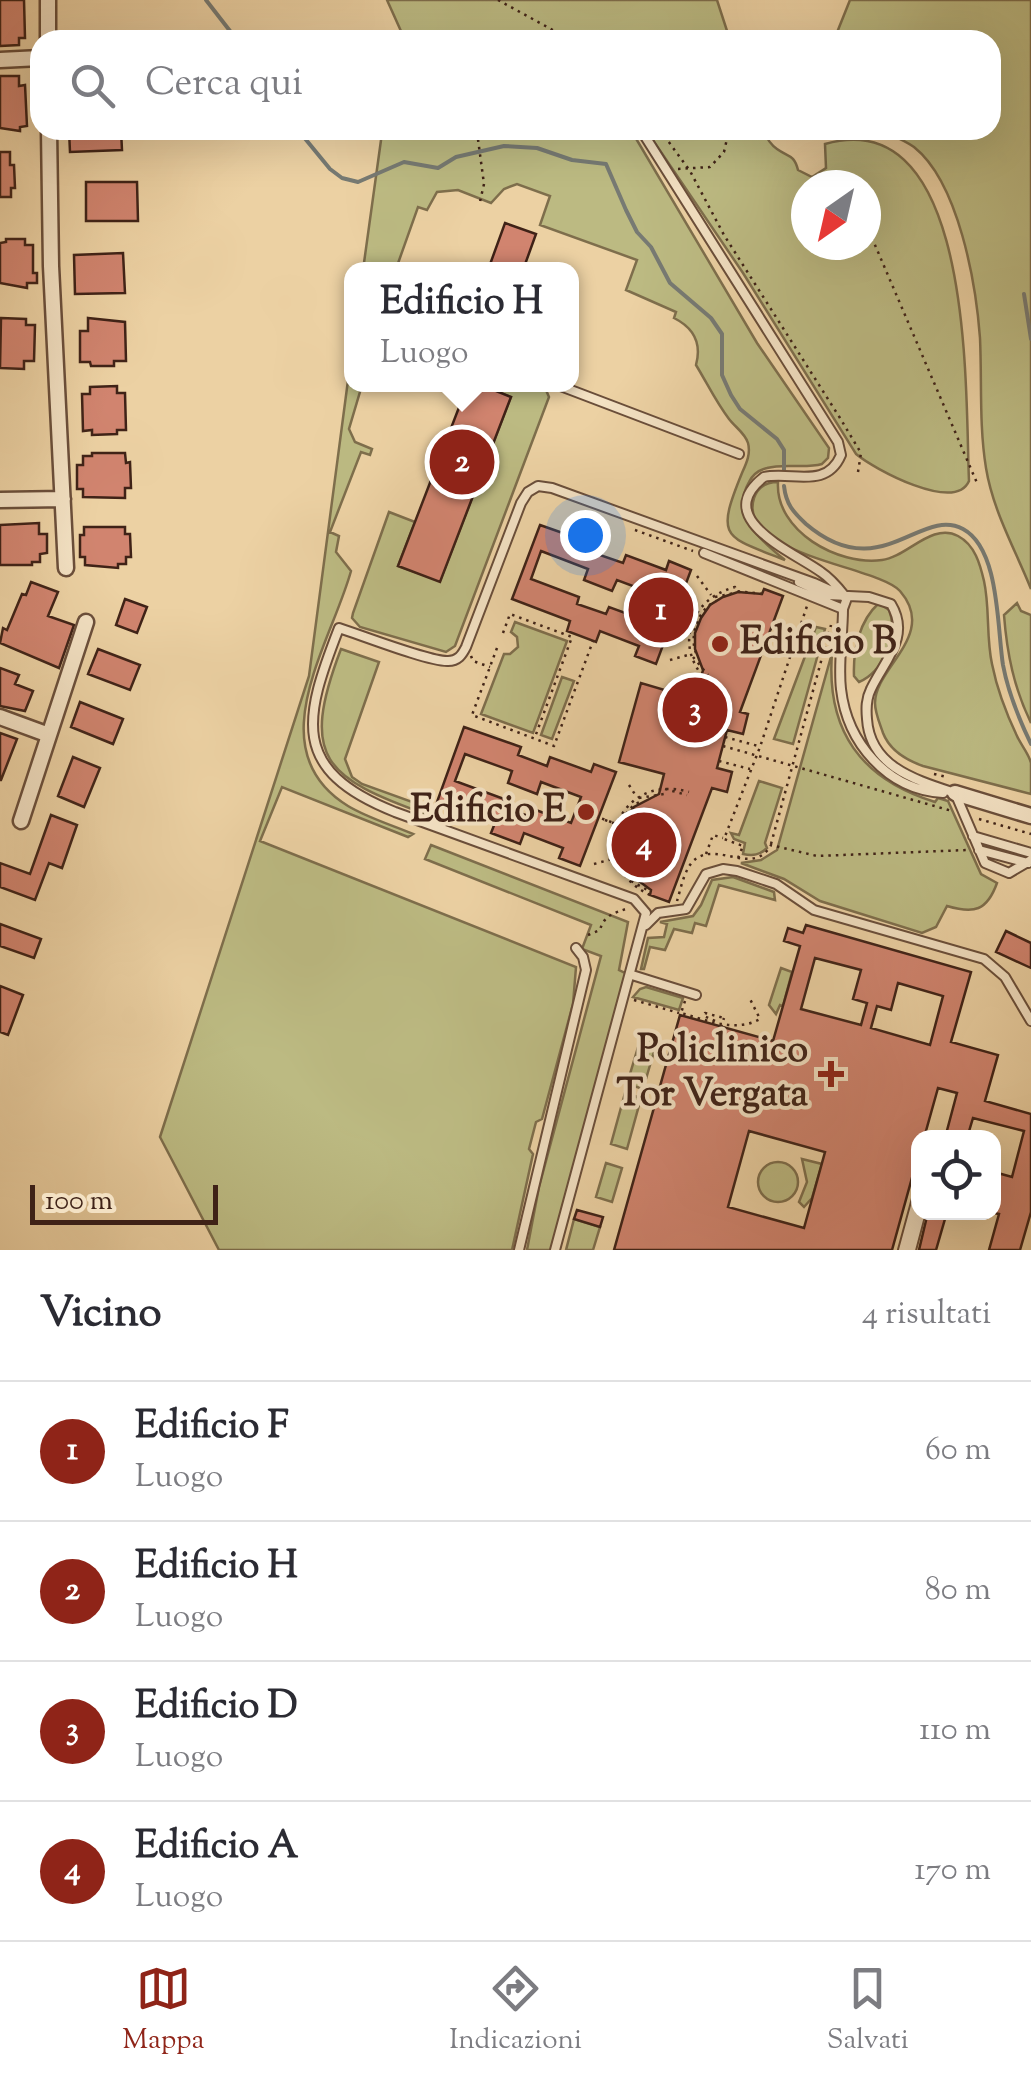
<!DOCTYPE html>
<html lang="it">
<head>
<meta charset="utf-8">
<style>
  :root { --surface:#fff; --page:#f7f7f7; --text:#2b2b33; --muted:#7c7c81; --line:#e1e1e2; --accent:#8f2418 }
  body { margin:0; font-family:"Sorts Mill Goudy",serif; background:var(--page); color:var(--text) }
  .controls { position:absolute; right:30px; bottom:30px; display:grid; overflow:hidden; border-radius:20px; box-shadow:0 10px 40px #0002 }
  .controls button { width:90px; height:90px; display:grid; place-items:center; padding:0; border:0; border-bottom:2px solid var(--line); background:var(--surface); color:var(--text); font:50px sans-serif }
  .compass { position:absolute; left:791px; top:170px; width:90px; height:90px; border-radius:50%; background:var(--surface); box-shadow:0 10px 40px #0002; rotate:214deg }
  .scale { position:absolute; left:30px; bottom:25px; width:188px; box-sizing:border-box; padding-left:10px; border:5px solid #3f2217; border-top:0; font-size:28px; line-height:35px; white-space:nowrap; color:#3f2217; -webkit-text-stroke:8px #f3e1c3; paint-order:stroke }
  .you { position:absolute; left:585px; top:535px; width:35px; height:35px; margin:-25px; border:8px solid #fff; border-radius:50%; background:#1a73e8; box-shadow:0 0 0 15px #1a73e833 }
  .badge { display:grid; place-items:center; width:65px; height:65px; border-radius:50%; background:var(--accent); color:#fff; font-size:32px; font-weight:700 }
  .pin { position:absolute; translate:-50% -50%; border:5px solid #fff; box-shadow:0 2px 10px #0006 }
  .popup { position:absolute; left:344px; top:262px; width:235px; height:130px; box-sizing:border-box; display:grid; place-content:center; border-radius:20px; background:var(--surface); filter:drop-shadow(0 2px 8px #0005); font-size:32px; white-space:nowrap; color:var(--muted) }
  .popup b { font-size:38px; color:var(--text) }
  .popup::after { content:''; position:absolute; left:50%; top:100%; margin-left:-20px; border:20px solid transparent; border-top-color:var(--surface) }
  .list { margin:0; padding:0; list-style:none }
  h2 { display:flex; justify-content:space-between; align-items:center; height:130px; margin:0; padding:0 40px; font-size:42px }
  h2 small { font-size:32px; font-weight:400; color:var(--muted) }
  .list li { display:grid; grid-template-columns:65px 1fr auto; gap:30px; align-items:center; box-sizing:border-box; height:140px; padding:0 40px; border-top:2px solid var(--line) }
  .list b { display:block; font-size:38px; white-space:nowrap }
  .list p { margin:0; font-size:32px; white-space:nowrap; color:var(--muted) }
  .list em { font-size:32px; font-style:normal; color:var(--muted) }
  .icon { flex:none; width:55px; height:55px; fill:none; stroke:currentColor; stroke-width:2; stroke-linecap:round; stroke-linejoin:round }
  .map { position:relative; flex:none; width:1031px; height:1250px; overflow:hidden }
  .search { position:absolute; background:var(--surface); box-shadow:0 10px 40px #0002; left:30px; right:30px; top:30px; height:110px; display:flex; align-items:center; gap:25px; box-sizing:border-box; padding:0 35px; border-radius:30px; color:var(--muted); font-size:38px }
  .sheet { height:690px; background:var(--surface) }
  nav { display:flex; justify-content:space-around; align-items:center; box-sizing:border-box; height:140px; border-top:2px solid var(--line); background:var(--surface); font-size:28px; color:var(--muted) }
  nav a { display:grid; justify-items:center; gap:5px }
  nav .on { color:var(--accent) }
  .map>svg:first-child { display:block }
  .green { fill:#bcba82; stroke:#7e6e4c; stroke-width:2.5; fill-rule:evenodd }
  .lines { fill:none; stroke-linecap:round; stroke-linejoin:round }
  .stream { stroke:#777a73; stroke-width:4 }
  .building { fill:#d1846f; stroke:#3f2217; stroke-width:2.5; fill-rule:evenodd }
  .lane-casing { stroke:#6a4e3a; stroke-width:12 }
  .street-casing { stroke:#6a4e3a; stroke-width:19 }
  .path { stroke:#3f2217; stroke-width:2.5; stroke-dasharray:2.5 5; stroke-linecap:butt }
  .lane { stroke:#f3e1c3; stroke-width:8 }
  .street { stroke:#f3e1c3; stroke-width:14 }
  .path-bridge { stroke:#3f2217; stroke-width:2.5; stroke-dasharray:2.5 5; stroke-linecap:butt }
  .poi-dot { fill:#8f2418; stroke:#f3e1c3; stroke-width:4 }
  .labels { text-anchor:middle; dominant-baseline:central; stroke-width:8; stroke-linejoin:round; paint-order:stroke }
  .poi-label { font-size:38px; font-weight:bold; fill:#3f2217; stroke:#f3e1c3; text-anchor:end }
</style>
</head>
<body>
<div class="map">
<svg width="1031" height="1250" viewBox="0 0 1031 1250">
  <rect width="100%" height="100%" fill="#ecd1a3"/>
  <filter id="stains"><feTurbulence type="fractalNoise" baseFrequency=".002" numOctaves="4"/><feColorMatrix values="0 0 0 0 .2 0 0 0 0 .09 0 0 0 0 .02 0 0 0 .5 -.17"/></filter>
  <radialGradient id="worn" r=".72"><stop offset=".6" stop-color="#630" stop-opacity="0"/><stop offset="1" stop-color="#630" stop-opacity=".3"/></radialGradient>
  <path class="green" d="M387 0H717L730 40H405Z
    M850 0H1031V589C1015 549 993 511 986 468 979 425 982 382 980 338 976 284 959 183 914 147 904 140 891 135 880 130H991V40H834Z
    M415 130 472 133 487 130H631L757 343 829 448 828 458 822 464C804 469 785 463 767 468 758 470 753 474 749 482 730 515 761 541 785 560 724 536 715 539 742 473 746 464 751 454 748 443 745 433 735 427 729 419 716 402 707 383 696 365 702 343 694 328 674 318L676 312 626 290 637 260 540 225 550 196 517 184 504 189 491 203 458 190 437 192 427 210 418 207 396 269 363 270 382 133Z
    M646 130H763C766 137 771 145 777 149 788 157 794 154 798 170L812 177 826 168 825 144C976 101 965 396 969 481 955 513 874 469 856 454L743 273ZM866 185V245H806V185Z
    M352 350V384L362 385 349 429 355 442 372 449 370 455 361 452 330 532 339 536 336 552 351 571C331 644 257 750 348 806 368 818 392 825 413 834L408 837 282 787 260 841 576 967 573 1004 542 1119 536 1122 529 1149 533 1154 512 1250H219L160 1137 309 676Z
    M479 385H530L546 390 549 397 455 646 446 652 360 627 352 618 353 613 389 512 415 522 398 566 440 581 511 397Z
    M778 482C775 531 838 566 882 560 907 557 932 522 958 536 975 545 980 564 984 581 990 608 986 637 992 664 997 689 1006 713 1017 736 1021 745 1029 754 1031 763 1031 773 1031 785 1031 794L923 766C906 760 890 751 883 733 880 724 875 713 875 703 875 667 938 635 900 591 878 566 736 555 754 498 758 487 767 482 778 482Z
    M879 603 889 610C899 634 883 672 859 682L854 676C853 650 859 621 879 603Z
    M1017 603 1021 611 1031 615V723C1014 688 1007 654 1004 615Z
    M515 622 567 641 533 733 481 714 504 654H510L518 647 517 637 511 632Z
    M816 627 825 629 793 744 774 739Z
    M341 649 379 662 345 759 352 777 362 784 429 808 428 815C325 778 299 759 341 649Z
    M832 653C826 731 861 779 935 802L938 798 948 801 981 874 997 883C987 911 974 914 947 906L936 927 922 933 820 901 784 879 741 863 761 860 777 850Z
    M562 677 574 681 552 739 541 735Z
    M759 781 782 788 765 843 767 848C760 855 753 856 743 854L745 843 734 839 731 833 739 835Z
    M431 845 628 922 619 970 627 974 553 1250H527L539 1187 601 956 582 949 591 925 425 859Z
    M733 877 774 892 775 900 719 885 706 926 695 923 692 933 674 929 665 950 650 947 644 969H641L648 938 664 937 667 924 660 922 693 916 701 905 712 880Z
    M781 968 792 972 783 1006 780 1005 776 1014 769 1005Z
    M646 987 683 998 679 1010 633 997 640 989Z
    M642 1034 658 1038 643 1089 627 1084Z
    M625 1093 641 1098 627 1149 611 1144Z
    M802 1159 822 1164 812 1198 804 1207 799 1202 807 1182Z
    M758 1182a20 20 0 1 1 40 0a20 20 0 1 1-40 0Z
    M606 1163 622 1168 612 1202 596 1197Z
    M574 1219 600 1227 593 1250H566Z"/>
  <g class="lines">
    <path class="stream" d="M206 0 237 40
      M298 130 330 169 342 178 358 182 404 162 438 168 456 157 504 146 537 148 572 160 606 164 626 210 637 232 651 247 670 283 711 318 722 334V375L731 395 740 409 777 439 784 450V470
      M1024 294 1031 339
      M784 486C786 504 793 512 806 524 880 587 920 506 963 529 1000 549 997 628 1003 665 1008 692 1019 719 1031 744"/>
  </g>
  <path class="building" d="M0 0H24L25 38H19V45L0 46Z
    M0 76H19V86L25 85 27 126 20 127V131L0 128Z
    M69 130H121L122 150 70 152Z
    M0 152H10V165H14L15 188H11V197H0Z
    M86 182H137L138 221H86Z
    M505 223 536 234 523 270H488Z
    M6 239H25V245H33V273H37V283H27V288L0 283V243L6 242Z
    M123 253 125 293 75 294 74 255Z
    M1 318 26 319V325H35L34 361H24V369L0 368Z
    M88 318 125 322 126 361H114V366H91L90 362H80V331H88Z
    M468 384H479L511 397 440 582 398 566Z
    M117 386V393H125L126 430H117V434L92 435V430L83 431 82 394H90V387Z
    M92 453H125L126 463 130 462 131 488H125V498L83 497V489H77V465H83V456H92Z
    M39 523V534H47V553L40 554V562H32V565H0V525Z
    M540 525 597 545 594 553 623 563 626 555 666 570 669 561 691 570 656 664 635 656 639 646 600 631 596 642 567 631 570 621 512 599ZM541 551 588 569 584 580 612 591 617 580 657 595 647 621 609 607 606 614 577 604 579 597 531 579Z
    M84 527H125V534H130L131 557H126V564H118V568L85 565V557H80V535H84Z
    M31 582 58 592 48 616 74 625 59 668 0 643 3 628 7 630 22 594 26 595Z
    M764 589 783 596 740 712 748 714 743 734 727 730 717 768 732 772 727 792 712 788 669 902 650 895 651 890 632 876 620 850 619 835 625 819 634 807 659 794 664 774 619 762 641 683 695 699 703 670 695 649V633L701 618 710 605 723 597 738 592 762 594Z
    M125 599 147 607 137 633 116 625Z
    M98 649 140 665 130 690 88 674Z
    M0 668 19 675 15 684 33 691 25 711 0 706Z
    M80 702 123 719 113 744 71 727Z
    M464 727 521 747 518 755 547 766 550 757 591 772 594 764 616 772 580 866 559 858 563 848 524 833 520 844 491 833 495 823 437 802ZM465 754 512 771 508 783 537 794 541 782 581 797 571 823 533 809 531 817 501 806 504 799 455 781Z
    M0 733 17 739 1 780H0Z
    M73 757 100 768 84 807 58 796Z
    M51 815 77 825 62 868 49 863 35 900 0 887V863L30 874Z
    M0 924 41 939 34 958 0 946Z
    M806 925 971 972 951 1042 998 1055 985 1101 1031 1114V1212L1020 1250H989L999 1214 994 1213V1172L1012 1177 1024 1131 973 1118 967 1138H945L957 1093 938 1088 924 1138H918V1156L892 1250H614L680 1015 773 1041 800 946 784 941 788 928 803 933ZM815 958 861 970 853 999 867 1003 861 1025 801 1009ZM898 983 943 996 930 1045 871 1028 877 1006 891 1010ZM749 1131 825 1152 804 1228 728 1207Z
    M1006 931 1031 943V968L996 952Z
    M0 986 23 995 8 1035 0 1032Z
    M577 1210 603 1217 600 1227 574 1219Z
    M928 1212H947L936 1250H919Z"/>
  <g class="lines">
    <defs>
      <path id="lane" d="M641 130 838 442 841 455C826 490 792 471 764 477 710 519 794 552 821 572 830 578 837 586 844 595
        M555 384 739 454
        M704 553 843 609
        M799 582 828 595 869 597 891 604C911 637 884 661 871 689 866 699 866 708 867 719 870 767 916 780 955 793
        M847 598 843 609C843 635 838 663 841 689 847 742 887 790 943 793
        M955 793 985 863 1009 873 1031 860
        M973 836 1031 853
        M979 850 1028 863
        M646 925 658 913 686 909 706 874 723 869 737 871 776 884 814 910 984 959 1005 977 1031 1021
        M632 975 696 995
        M519 1250 586 970 583 957 576 948
        M555 1250 646 913 634 899 395 812C289 770 304 718 339 628 361 635 430 662 448 661 458 661 462 655 466 647L521 503 528 492 538 486 552 488 814 583 847 598
        M903 1250 918 1195
        M911 1250 921 1212"/>
      <path id="street" d="M48 0V40
        M0 60 40 58
        M49 130 51 266 66 568
        M0 500 63 499
        M0 717 49 735
        M955 793 1031 816
        M21 821 86 622"/>
    </defs>
    <use href="#lane" class="lane-casing"/>
    <use href="#street" class="street-casing"/>
    <path class="path" d="M498 0 571 40
      M660 130 690 171 724 235 840 418 861 453 858 472
      M477 132 484 184 479 206
      M678 169 710 167 724 152 729 130
      M866 224 977 483
      M635 530 693 551
      M697 576 711 595
      M715 597 735 593
      M679 618 698 625
      M503 633 510 614 572 637 535 737
      M497 648 472 715 554 746 593 641
      M696 653C689 636 698 609 716 601
      M471 656 473 661 490 667
      M693 657 708 675
      M670 660 688 655
      M708 678 727 690
      M726 694C674 668 677 603 735 587L736 591 763 594
      M725 737 758 746
      M723 746 952 811
      M719 761 750 769
      M934 774 947 777
      M629 785 636 796
      M665 789 687 795
      M639 798 664 794
      M979 819 1031 834
      M605 820 622 826
      M771 844 831 625
      M706 854 713 835 723 838
      M621 857C612 840 622 809 640 802
      M738 858 743 846 724 839 760 747 808 603
      M618 859 633 877
      M594 864 616 858
      M631 881 651 892
      M650 895C583 863 617 771 689 792
      M677 901C681 888 685 865 697 858 720 843 754 876 771 845L817 856 967 850
      M588 935 600 930C604 915 614 913 629 908
      M634 1000 679 1013
      M685 1001 681 1013C707 1020 735 1033 760 1019L750 999
      M715 1021 704 1016 705 1013 724 1018"/>
    <use href="#lane" class="lane"/>
    <use href="#street" class="street"/>
    <path class="path-bridge" d="M670 615 698 625
      M595 816 622 826
      M721 1027 724 1018"/>
  </g>
  <g class="poi-dot">
    <circle cx="720" cy="644" r="10"/>
    <circle cx="586" cy="812" r="10"/>
    <path d="M826 1059h10v10h10v10h-10v10h-10v-10h-10v-10h10z"/>
  </g>
  <g class="labels">
    <g class="poi-label">
      <text x="740" y="644" text-anchor="start">Edificio B</text>
      <text x="566" y="812">Edificio E</text>
      <text x="808" y="1052">Policlinico<tspan x="808" dy="44">Tor Vergata</tspan></text>
    </g>
  </g>
  <rect width="100%" height="100%" filter="url(#stains)"/>
  <rect width="100%" height="100%" fill="url(#worn)"/>
</svg>
<div class="controls">
<button><svg class="icon" aria-label="locate" viewBox="0 0 24 24"><circle cx="12" cy="12" r="6"/><path d="M12 2v4M12 18v4M2 12h4M18 12h4"/></svg></button>
</div>
<svg class="compass" viewBox="-18 -18 36 36"><path d="M0-13l5 13h-10z" fill="#e53935"/><path d="M0 13l5-13h-10z" fill="#7c7c81"/></svg>
<div class="scale">100 m</div>
<div class="you"></div>
<div class="pin badge" style="left:661px;top:610px">1</div>
<div class="pin badge" style="left:462px;top:462px">2</div>
<div class="popup"><b>Edificio H</b>Luogo</div>
<div class="pin badge" style="left:695px;top:710px">3</div>
<div class="pin badge" style="left:644px;top:845px">4</div>
<div class="search"><svg class="icon" aria-label="search" viewBox="0 0 24 24"><circle cx="10" cy="10" r="6"/><path d="M15 15l6 6"/></svg>Cerca qui</div>
</div>
<section class="sheet">
<h2>Vicino<small>4 risultati</small></h2>
<ul class="list">
<li><span class="badge">1</span><div><b>Edificio F</b><p>Luogo</p></div><em>60 m</em></li>
<li><span class="badge">2</span><div><b>Edificio H</b><p>Luogo</p></div><em>80 m</em></li>
<li><span class="badge">3</span><div><b>Edificio D</b><p>Luogo</p></div><em>110 m</em></li>
<li><span class="badge">4</span><div><b>Edificio A</b><p>Luogo</p></div><em>170 m</em></li>
</ul>
</section>
<nav>
<a class="on"><svg class="icon" aria-label="map" viewBox="0 0 24 24"><path d="M3 6l6-2 6 2 6-2v14l-6 2-6-2-6 2zM9 4v14M15 6v14"/></svg>Mappa</a>
<a><svg class="icon" aria-label="directions" viewBox="0 0 24 24"><path d="M12 3l9 9-9 9-9-9zM9 14v-3h6M13 9l2 2-2 2"/></svg>Indicazioni</a>
<a><svg class="icon" aria-label="saved" viewBox="0 0 24 24"><path d="M7 4h10v16l-5-4-5 4z"/></svg>Salvati</a>
</nav>
</body>
</html>
